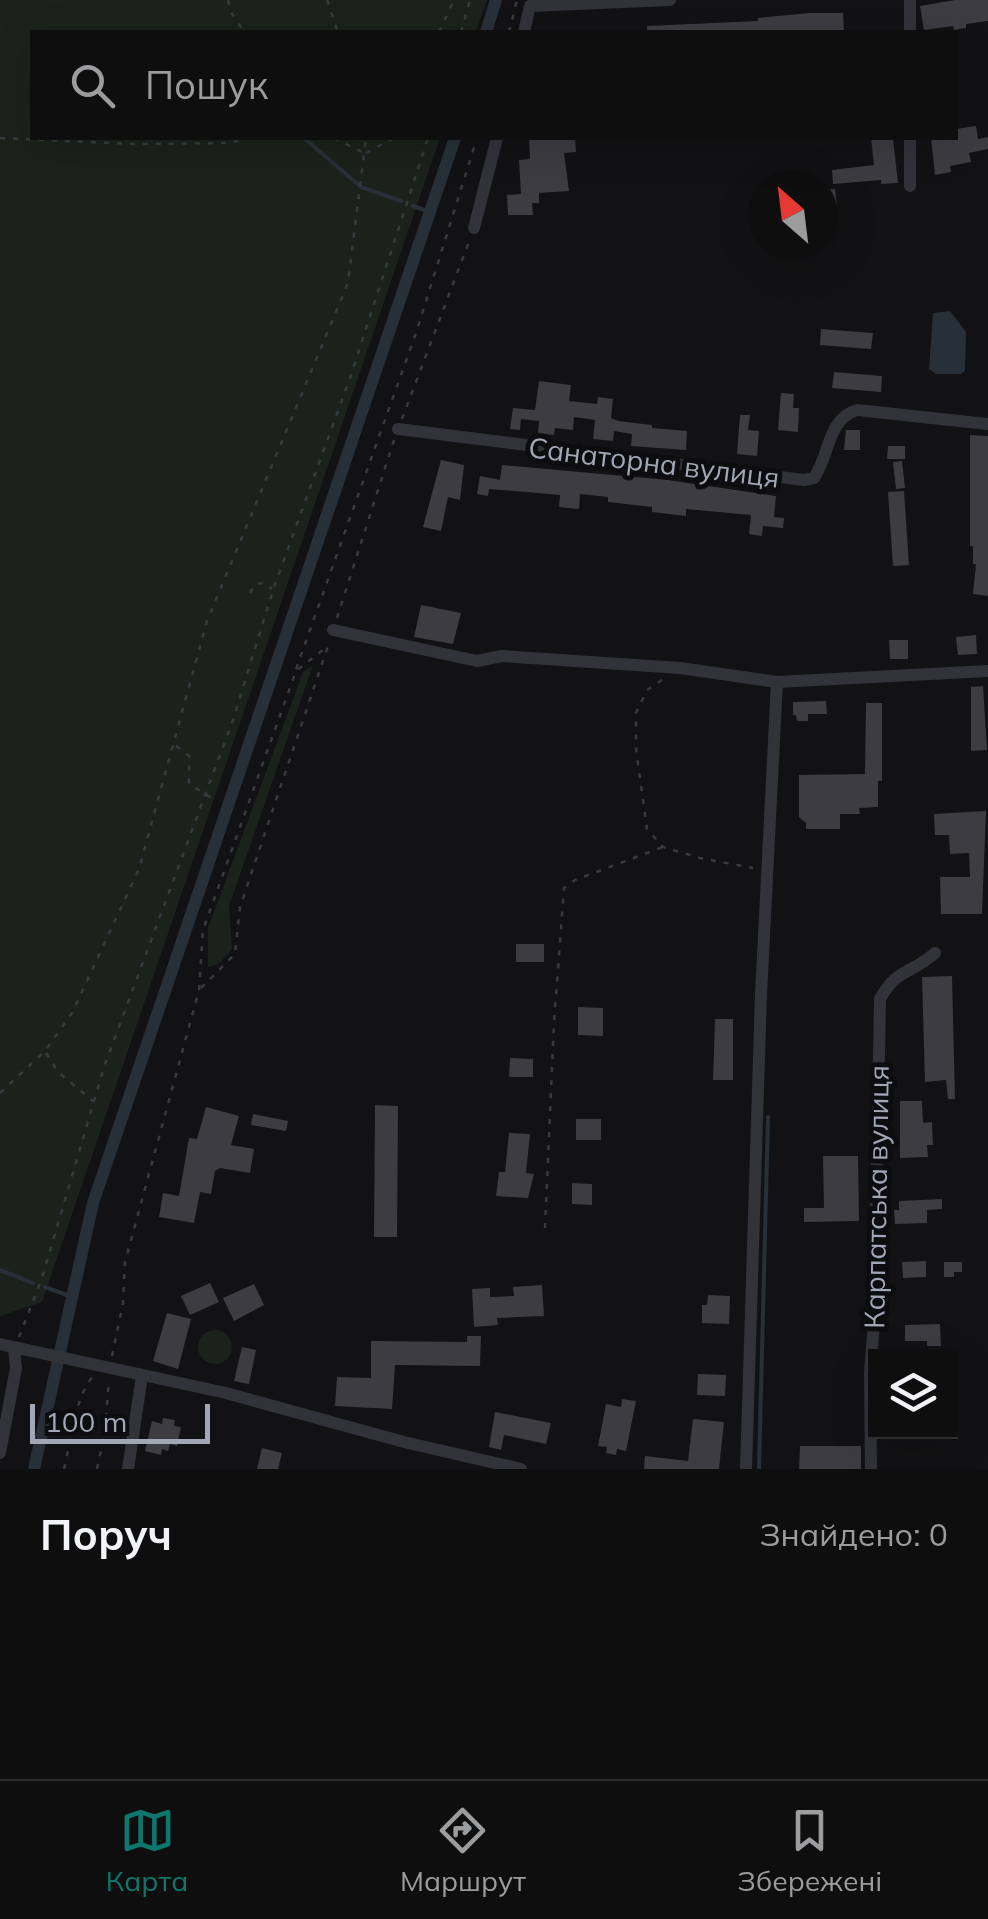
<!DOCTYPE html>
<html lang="uk">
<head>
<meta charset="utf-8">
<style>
  :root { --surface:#0e0e0f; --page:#171718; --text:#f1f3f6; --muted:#9b9c9e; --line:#2e2e2f; --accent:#0f766e }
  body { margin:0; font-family:Mulish,sans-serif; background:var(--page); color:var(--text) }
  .controls { position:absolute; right:30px; bottom:30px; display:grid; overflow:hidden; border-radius:0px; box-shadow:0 10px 40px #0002 }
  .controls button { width:90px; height:90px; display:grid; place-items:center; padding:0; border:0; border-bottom:2px solid var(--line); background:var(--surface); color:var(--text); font:50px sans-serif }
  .compass { position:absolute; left:748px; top:170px; width:90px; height:90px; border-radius:50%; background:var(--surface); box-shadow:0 10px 40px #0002; rotate:332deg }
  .scale { position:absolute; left:30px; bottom:25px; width:180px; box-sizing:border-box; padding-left:10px; border:5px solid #a2a7b5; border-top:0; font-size:28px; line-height:35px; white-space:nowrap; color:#a2a7b5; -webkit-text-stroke:8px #0d0d0f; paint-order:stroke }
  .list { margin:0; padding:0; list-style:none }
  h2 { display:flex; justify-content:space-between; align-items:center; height:130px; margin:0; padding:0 40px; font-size:42px }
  h2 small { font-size:32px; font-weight:400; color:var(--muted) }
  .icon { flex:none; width:55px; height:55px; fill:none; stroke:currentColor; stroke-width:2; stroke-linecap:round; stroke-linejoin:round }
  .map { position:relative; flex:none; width:988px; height:1469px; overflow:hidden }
  .search { position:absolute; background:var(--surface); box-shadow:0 10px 40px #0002; left:30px; right:30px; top:30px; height:110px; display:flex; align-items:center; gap:25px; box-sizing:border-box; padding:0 35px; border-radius:0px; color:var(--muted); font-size:38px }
  .sheet { height:310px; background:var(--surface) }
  nav { display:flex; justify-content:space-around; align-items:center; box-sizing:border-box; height:140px; border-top:2px solid var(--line); background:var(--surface); font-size:28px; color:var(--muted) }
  nav a { display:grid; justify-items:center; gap:5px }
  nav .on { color:var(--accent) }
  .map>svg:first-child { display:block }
  .green { fill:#1a221b }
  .water { fill:#273038 }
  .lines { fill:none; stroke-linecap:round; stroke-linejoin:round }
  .stream { stroke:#273038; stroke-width:4 }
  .canal { stroke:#273038; stroke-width:12 }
  .building { fill:#3c3c41 }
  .path { stroke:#383a40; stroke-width:2.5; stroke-dasharray:5 8; stroke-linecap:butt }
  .minor { stroke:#323339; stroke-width:12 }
  .labels { text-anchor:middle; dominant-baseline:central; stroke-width:10; stroke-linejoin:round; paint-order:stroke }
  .street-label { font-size:28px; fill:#a2a7b5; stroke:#0d0d0f }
</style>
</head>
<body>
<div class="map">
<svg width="988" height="1469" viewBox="0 0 988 1469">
  <rect width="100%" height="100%" fill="#121214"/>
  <path class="green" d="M0 0H487L476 32H32V138H440L42 1302 0 1316Z
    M313 665 229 906 232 949 219 964 208 967V928L303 672Z
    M198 1347a17 17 0 1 1 34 0a17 17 0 1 1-34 0Z"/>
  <path class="water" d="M950 311 966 332 965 370 961 374H936L929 369 933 313Z"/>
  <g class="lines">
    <path class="stream" d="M304 138 361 187 401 201
      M413 206 430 212
      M0 1270 33 1283
      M45 1287 72 1297
      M759 1469 768 1117"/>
    <path class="canal" d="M486 32 496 0
      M34 1469 93 1203 455 138"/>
  </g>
  <path class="building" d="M955 0H988V21L966 24V28L954 30 953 26 924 30 920 6Z
    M810 13H843L844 32H647V26L758 21V18Z
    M976 126 978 139 988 137V149L969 153 971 162 950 166 951 172 935 175 931 138H956V129Z
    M529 138H575L576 152 564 153 569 191 539 193V203H532L533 215H508L507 195 521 194 519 160 530 159Z
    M871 138H893L898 183 881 184V180L833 184 832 170 874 165Z
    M835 189 837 206 823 208V190Z
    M821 329 873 333 871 349 820 345Z
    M834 372 882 376 881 392 832 388Z
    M539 381 571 385 569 401 597 404 598 397 613 399 611 418 618 421 652 425V428L687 431 686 450 631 446 632 434 614 431 613 441 593 439 595 420 574 417 573 430 555 428 554 435 538 433 539 421 521 419 520 430 510 429 513 408 535 410Z
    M781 393 794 394 793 408H799L798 432 778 430Z
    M740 415H750L748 430 759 431 757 456 737 454Z
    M846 430H860V450H844Z
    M970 435 988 436V596L973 594 976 564H973V546H970Z
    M888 446H905V459H887Z
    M441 460 464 465 460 500 448 497 441 531 423 527Z
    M902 461 905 488 896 489 893 462Z
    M502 465 668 480 776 496 774 517 784 518 783 528 763 526 762 536 749 534 751 515 686 509V516L652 512V507L608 502V497L580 494 579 509 559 507 560 495 489 489 488 496 477 494 480 476 500 480Z
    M904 491 909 565 893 566 888 492Z
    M421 605 461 613 453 644 414 637Z
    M976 635 977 654 958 655 956 637Z
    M889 640H908V659H890Z
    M983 686 987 750 971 751V687Z
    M826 701 827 714H808V721H797L796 715H793V702Z
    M866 703H882V781H878V807L859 808 860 814H840V829H806V823L799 817V775L865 774Z
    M986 811 982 914H941L940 877H970L969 853 950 854 949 835H935L934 814Z
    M516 944H544V962H516Z
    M952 976 955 1099H948L946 1080 925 1082 922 977Z
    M578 1007 603 1008V1036L578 1035Z
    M715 1019H733V1080H713Z
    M510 1058 533 1059V1077H509Z
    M900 1101H922L923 1123 932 1122 933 1145H927L928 1157 900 1158Z
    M375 1105 398 1106 397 1237H374Z
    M206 1107 239 1116 231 1145 254 1149 250 1173 220 1168 215 1171 211 1194 200 1192 194 1223 159 1217 163 1193 179 1196 189 1138 197 1139Z
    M253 1114 288 1121 286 1131 251 1125Z
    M576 1119H601V1140H576Z
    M509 1133 530 1134 526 1173 534 1174 528 1198 496 1196 499 1172H505Z
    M823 1156H858L859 1221 804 1222V1208H824Z
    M572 1183 592 1184V1205L572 1204Z
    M942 1199V1209L927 1210V1223L895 1224 894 1210H899V1201Z
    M926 1261V1277L903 1278 902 1262Z
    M944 1262H962V1272H954V1277H944Z
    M210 1283 219 1302 190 1315 181 1296Z
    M254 1284 264 1305 234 1321 223 1298Z
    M542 1285 544 1316 497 1318 498 1325 474 1327 472 1289 490 1288V1297L514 1296 513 1287Z
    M708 1295 730 1296 729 1324 702 1323V1305H707Z
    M167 1313 191 1319 178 1369 153 1361Z
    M940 1324 941 1346H927V1341H905V1325Z
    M467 1336H481L480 1366 395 1365 392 1409 335 1406 337 1377 371 1378V1341L467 1342Z
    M242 1347 256 1350 249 1384 234 1381Z
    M698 1374 726 1375 725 1396 697 1395Z
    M622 1399 636 1401 626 1451 617 1449 616 1455 606 1453 607 1447 598 1446 606 1404 621 1407Z
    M495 1412 551 1423 546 1444 504 1435 501 1450 489 1447Z
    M163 1418 175 1420 174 1426 181 1427 177 1446 170 1444 168 1451 162 1449 161 1455 145 1451 152 1421 162 1424Z
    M693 1419 724 1422 719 1469H644L645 1456 688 1461Z
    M800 1446H861V1469H799Z
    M262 1448 282 1453 278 1469H257Z"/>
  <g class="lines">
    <path class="path" d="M228 0 231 12 244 32
      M327 0 338 32
      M439 32 454 0
      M461 32 470 0
      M509 32 517 0
      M0 138 134 144 230 143 245 138
      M334 138 364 153
      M366 153 394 138
      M402 419 470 239
      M250 593 255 584 265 583 272 589
      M337 618 394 440
      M296 669 416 333 477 138
      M662 680 647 690 636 713V749L647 829 663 847 700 858 753 868
      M176 746 189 756V784L213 799
      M201 988 235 954 240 907 330 640
      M46 1053 58 1072 93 1101
      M0 1093 45 1051 72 1013 139 869 207 621 348 283 366 138
      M545 1228 554 1022 564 888 575 880 663 847
      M19 1337 42 1278 104 1067 233 720 273 590 351 375 428 138
      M112 1356 123 1303 125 1262 199 990 203 930 296 671 328 646
      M64 1469C71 1440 74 1400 93 1376
      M97 1469 105 1431 109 1379"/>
    <path class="minor" d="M524 32 530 6 670 0
      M910 32V0
      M910 186V138
      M474 228 497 138
      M398 429 804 480 814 478C830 455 827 419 857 410L988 424
      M333 630 477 661 502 656 680 668 777 682
      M0 1344 226 1393 404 1442 521 1469
      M0 1453 16 1368 14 1348
      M128 1469 142 1376
      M746 1469 761 994 777 682 988 671
      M871 1469 870 1373 874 1323 880 999C897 968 910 975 935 953"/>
  </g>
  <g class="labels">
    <g class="street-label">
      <text transform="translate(654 462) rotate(7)">Санаторна вулиця</text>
      <text transform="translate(876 1197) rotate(-89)">Карпатська вулиця</text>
    </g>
  </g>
</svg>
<div class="controls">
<button><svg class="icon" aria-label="layers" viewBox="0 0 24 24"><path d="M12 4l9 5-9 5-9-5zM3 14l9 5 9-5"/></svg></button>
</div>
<svg class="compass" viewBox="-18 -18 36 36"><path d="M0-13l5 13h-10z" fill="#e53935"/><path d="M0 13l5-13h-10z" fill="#9b9c9e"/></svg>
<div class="scale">100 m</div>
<div class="search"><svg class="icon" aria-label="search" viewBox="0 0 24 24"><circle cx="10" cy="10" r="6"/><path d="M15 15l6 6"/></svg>Пошук</div>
</div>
<section class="sheet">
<h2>Поруч<small>Знайдено: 0</small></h2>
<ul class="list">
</ul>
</section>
<nav>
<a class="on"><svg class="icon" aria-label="map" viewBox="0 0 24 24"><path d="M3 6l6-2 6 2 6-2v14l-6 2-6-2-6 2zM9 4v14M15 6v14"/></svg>Карта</a>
<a><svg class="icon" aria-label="directions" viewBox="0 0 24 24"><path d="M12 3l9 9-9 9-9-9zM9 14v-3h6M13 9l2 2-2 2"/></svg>Маршрут</a>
<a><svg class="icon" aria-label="saved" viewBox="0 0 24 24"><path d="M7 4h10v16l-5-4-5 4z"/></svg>Збережені</a>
</nav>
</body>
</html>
